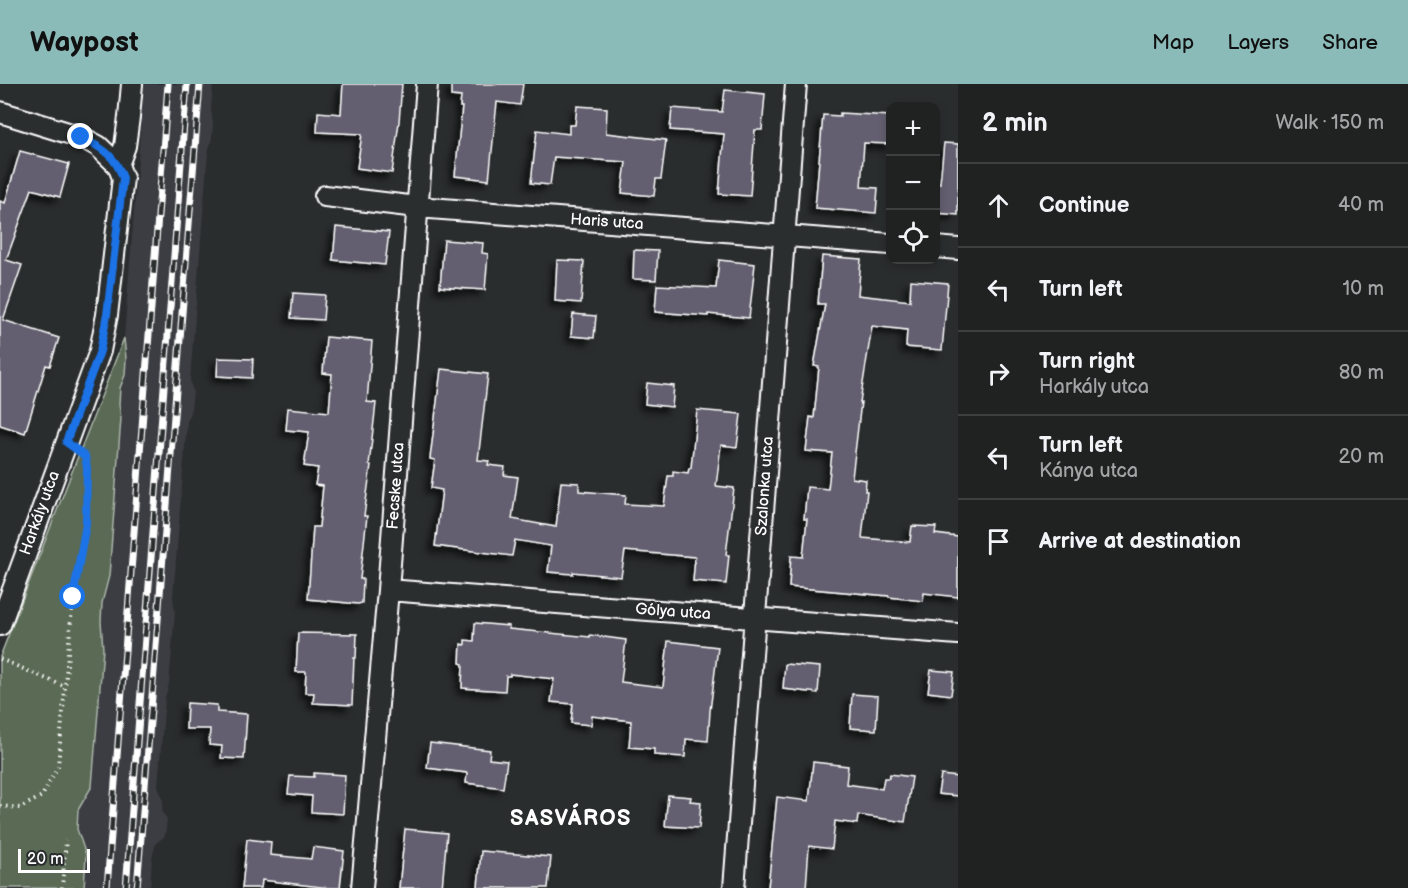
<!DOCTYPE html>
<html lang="en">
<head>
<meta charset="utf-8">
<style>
  :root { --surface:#202222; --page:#282a2a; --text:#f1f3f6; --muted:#a2a4a5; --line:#3d3f40; --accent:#8bbbb9 }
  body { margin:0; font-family:"Balsamiq Sans",sans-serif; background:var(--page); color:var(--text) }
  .controls { position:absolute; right:18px; top:18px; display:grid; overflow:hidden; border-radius:12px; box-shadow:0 3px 9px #0003 }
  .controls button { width:54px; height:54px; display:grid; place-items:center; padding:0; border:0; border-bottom:2px solid var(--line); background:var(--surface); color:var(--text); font:30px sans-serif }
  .scale { position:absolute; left:18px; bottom:15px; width:72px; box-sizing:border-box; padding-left:6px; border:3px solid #fff; border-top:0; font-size:16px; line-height:21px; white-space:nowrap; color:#fff; -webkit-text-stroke:4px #2a2d2e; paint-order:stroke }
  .stop { position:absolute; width:18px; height:18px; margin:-14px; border:4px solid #1a73e8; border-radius:50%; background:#fff }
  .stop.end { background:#1a73e8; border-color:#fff; box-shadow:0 2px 6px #0008 }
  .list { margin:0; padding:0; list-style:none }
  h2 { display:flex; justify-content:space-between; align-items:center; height:78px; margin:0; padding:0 24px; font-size:26px }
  h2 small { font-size:20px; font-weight:400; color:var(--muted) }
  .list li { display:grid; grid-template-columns:39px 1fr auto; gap:18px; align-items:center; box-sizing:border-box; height:84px; padding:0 24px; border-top:2px solid var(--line) }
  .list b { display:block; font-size:22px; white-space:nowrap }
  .list p { margin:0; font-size:20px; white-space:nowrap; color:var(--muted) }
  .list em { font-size:20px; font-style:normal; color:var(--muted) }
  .icon { flex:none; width:33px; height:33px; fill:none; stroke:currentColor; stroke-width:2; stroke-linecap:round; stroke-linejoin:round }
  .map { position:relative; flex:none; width:958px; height:804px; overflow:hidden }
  header { display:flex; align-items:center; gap:36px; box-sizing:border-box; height:84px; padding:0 30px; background:var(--accent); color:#111 }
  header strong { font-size:28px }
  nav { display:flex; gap:33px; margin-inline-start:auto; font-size:21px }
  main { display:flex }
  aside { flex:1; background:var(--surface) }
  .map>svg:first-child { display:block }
  .built { fill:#3b3c42 }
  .green { fill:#5a6b54; stroke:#acb5aa; stroke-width:1.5 }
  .building { fill:#635e6f; stroke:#fff; stroke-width:1.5; filter:url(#shadow) }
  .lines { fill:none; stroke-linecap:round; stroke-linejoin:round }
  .street-casing { stroke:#fff; stroke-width:24 }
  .path { stroke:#fff; stroke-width:4; stroke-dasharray:1.5 4.5; stroke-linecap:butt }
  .street { stroke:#2a2d2e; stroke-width:20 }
  .rail-casing { stroke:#fff; stroke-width:7 }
  .rail { stroke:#2a2d2e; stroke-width:4.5; stroke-dasharray:14; stroke-linecap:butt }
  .route { stroke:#1a73e8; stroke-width:8 }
  .labels { text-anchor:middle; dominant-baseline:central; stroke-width:4.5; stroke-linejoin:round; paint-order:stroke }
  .street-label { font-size:16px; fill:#fff; stroke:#2a2d2e }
  .district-label { font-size:22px; font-weight:bold; letter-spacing:1.5px; fill:#fff; stroke:#2a2d2e }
</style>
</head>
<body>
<header>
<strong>Waypost</strong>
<nav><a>Map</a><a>Layers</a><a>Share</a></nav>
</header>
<main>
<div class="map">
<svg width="958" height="804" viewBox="0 0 958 804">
  <defs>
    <filter id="shadow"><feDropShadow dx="-5.5" dy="5.5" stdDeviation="3" flood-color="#0009"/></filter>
  </defs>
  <rect width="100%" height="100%" fill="#2a2d2e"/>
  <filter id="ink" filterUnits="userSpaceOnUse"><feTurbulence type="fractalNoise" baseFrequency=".0167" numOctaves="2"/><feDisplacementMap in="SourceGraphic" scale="12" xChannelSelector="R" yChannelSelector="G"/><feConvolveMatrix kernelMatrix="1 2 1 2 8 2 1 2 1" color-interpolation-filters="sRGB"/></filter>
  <g filter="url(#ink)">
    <path class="built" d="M144 0H213L211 26 213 39 212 54 208 67 190 296 193 309 191 325 187 338 173 514 175 529 169 601 165 613 158 702 163 717 162 728 167 735 165 752 156 759 152 774 150 804H84L86 771 77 745 78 725 92 702 103 565 101 537 102 519 109 492 121 334 119 320 120 304 125 291 126 275 124 254Z"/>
    <path class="green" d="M124 254 126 275 125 291 120 304 119 320 121 334 109 492 102 519 101 537 103 565 92 702 78 726 77 745 86 771 84 804H0V573Z"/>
    <path class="building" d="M343 0H402L399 38 392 89 357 84 362 50 317 48 318 28 341 30Z
      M451 0H523L520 21 497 18 489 96 455 92 462 23H460L461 13 451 12Z
      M725 6 765 10 762 46H755L750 112 719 110 724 50 670 46 672 24 722 28Z
      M577 22 607 24 606 49 666 56 661 95H656L654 112 622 109 626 78 554 73 550 101 531 99 537 46 569 50V41H575Z
      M840 29 891 32V60L864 59 861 103 878 104 876 129 815 124 823 31 840 32Z
      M944 59 958 60V131L936 129V98L940 99Z
      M20 67 69 80 60 113 32 105 6 176 22 181 3 236 59 254 50 282 46 281 25 349 0 341V117L5 119Z
      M336 143 389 148 385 181 333 176Z
      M444 156 483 159 482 169 488 170 485 206 440 203Z
      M634 166 658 167 656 196 633 195Z
      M822 172 861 175 858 211 910 217 911 196 948 199 942 266 906 263 907 246 872 242 860 318H861L852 394 866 396 865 407H867L862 454 910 458 912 442 936 443 935 450 958 453V513L924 509 923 517 889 513V512L789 503 791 472 803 473 807 435H804L807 403 828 405 832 369 806 367 810 333 814 334 819 283 814 282 825 220H818Z
      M557 176 584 177 581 219 555 217Z
      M719 176 755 180 749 234 708 230V232L655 228 657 201 716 204Z
      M293 209 325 211 323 236 291 234Z
      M573 230 596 232 594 254 571 252Z
      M326 253 372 257 367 318 376 319 369 381H371L364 432H367L360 495H363L362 519 358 520 308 515 313 443H319L323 402 315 401 318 384 304 382 309 348 286 346 288 324 329 328 332 290 323 289Z
      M218 274 253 275 252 294 217 292Z
      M441 285 488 290 478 376 489 377 488 381 505 383 504 391 518 393 512 435 556 443 561 398 579 399V407L626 411 625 420 664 422 668 392H673V387L688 389 689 384H691L697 326 741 330 737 363 721 361 716 402 734 404 726 471H729L726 500 693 497 695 473 625 467 621 493 573 488V490L548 488 551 462 515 456 512 472 435 462 442 406 431 404 435 376 430 375Z
      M647 299 674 302 672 323 645 320Z
      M475 539 509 542V545L590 553V551L626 556 621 598 663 603 668 557 718 563 710 627 708 657 686 655 685 673 654 671V665L629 663 631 637 592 632 591 641 571 639 573 620 551 618 554 595 510 590V592H506L505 607 462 604 463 580 460 579 461 560 465 561V556L474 557Z
      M298 549 357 550 356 574H354L352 621 313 619 314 609H305L306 588H296Z
      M785 580 820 583 818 609 783 605Z
      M931 586 954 588 951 611 928 608Z
      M852 610 878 612 876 646 850 644Z
      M187 619 217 621V628L247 630 244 675 221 674 222 662 209 661 210 645H186Z
      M430 659 490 666 489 675 507 677 503 704 466 699 467 689 427 684Z
      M813 678 848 682 846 700 882 705 884 694H889L890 690 912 693 905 738 858 731 857 740 835 737 832 765 809 762 806 804H768L777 713 809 717Z
      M314 689 345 691 343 730 311 728 312 712 288 710 290 692 314 693Z
      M941 691 958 693V712L938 710Z
      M668 711 691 713 690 717 701 718 699 744 665 742Z
      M405 745 447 749 442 804H399Z
      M247 755 271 758 270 771 311 775 313 763 344 767 340 804H330L262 796 261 804H242Z
      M481 767 551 773 548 804H478Z"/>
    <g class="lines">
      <defs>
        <path id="street" d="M0 28 81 53 98 62 118 81
          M325 112 417 123 890 160
          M936 163 958 165
          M388 506 958 550
          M0 541 100 267 107 231 123 94 118 81 125 62 129 33 132 0
          M362 804 388 506 427 0
          M734 804 796 0"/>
      </defs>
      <use href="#street" class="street-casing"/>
      <path class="path" d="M0 575 66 603
        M0 722 20 724 42 712 58 682 73 513 86 440 87 384 85 374
        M62 804 66 756"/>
      <use href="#street" class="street"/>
      <defs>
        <path id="rail" d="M107 804 168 0
          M126 804 187 0
          M137 804 200 0"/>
      </defs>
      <use href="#rail" class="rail-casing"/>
      <use href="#rail" class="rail"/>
    </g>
  </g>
  <g class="lines" filter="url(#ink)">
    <path class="route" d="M73 513 86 440 87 384 85 372 66 358 100 267 107 231 123 94C115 71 102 64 81 53"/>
  </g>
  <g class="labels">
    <g class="street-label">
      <text transform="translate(607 138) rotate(4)">Haris utca</text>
      <text transform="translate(396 402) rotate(-86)">Fecske utca</text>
      <text transform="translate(765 402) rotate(-86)">Szalonka utca</text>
      <text transform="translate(40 429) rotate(-70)">Harkály utca</text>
      <text transform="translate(673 528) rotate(4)">Gólya utca</text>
    </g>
    <g class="district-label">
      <text x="571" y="734">SASVÁROS</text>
    </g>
  </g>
</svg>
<div class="controls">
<button>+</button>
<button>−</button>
<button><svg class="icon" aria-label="locate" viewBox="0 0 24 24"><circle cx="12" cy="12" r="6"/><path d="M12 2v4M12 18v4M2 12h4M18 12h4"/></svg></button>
</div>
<div class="scale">20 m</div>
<div class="stop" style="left:73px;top:513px"></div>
<div class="stop end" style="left:81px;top:53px"></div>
</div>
<aside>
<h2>2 min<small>Walk · 150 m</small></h2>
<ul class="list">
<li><svg class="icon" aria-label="ahead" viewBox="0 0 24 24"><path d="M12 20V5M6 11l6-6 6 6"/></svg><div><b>Continue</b></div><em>40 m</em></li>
<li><svg class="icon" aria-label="left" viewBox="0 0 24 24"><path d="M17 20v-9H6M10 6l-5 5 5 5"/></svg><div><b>Turn left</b></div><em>10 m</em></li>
<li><svg class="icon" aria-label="right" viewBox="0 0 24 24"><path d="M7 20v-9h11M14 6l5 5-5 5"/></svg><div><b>Turn right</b><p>Harkály utca</p></div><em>80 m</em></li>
<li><svg class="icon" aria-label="left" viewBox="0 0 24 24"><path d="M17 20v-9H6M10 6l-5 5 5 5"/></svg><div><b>Turn left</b><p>Kánya utca</p></div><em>20 m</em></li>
<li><svg class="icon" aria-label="arrive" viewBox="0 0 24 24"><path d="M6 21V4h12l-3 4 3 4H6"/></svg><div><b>Arrive at destination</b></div></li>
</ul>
</aside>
</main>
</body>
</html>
